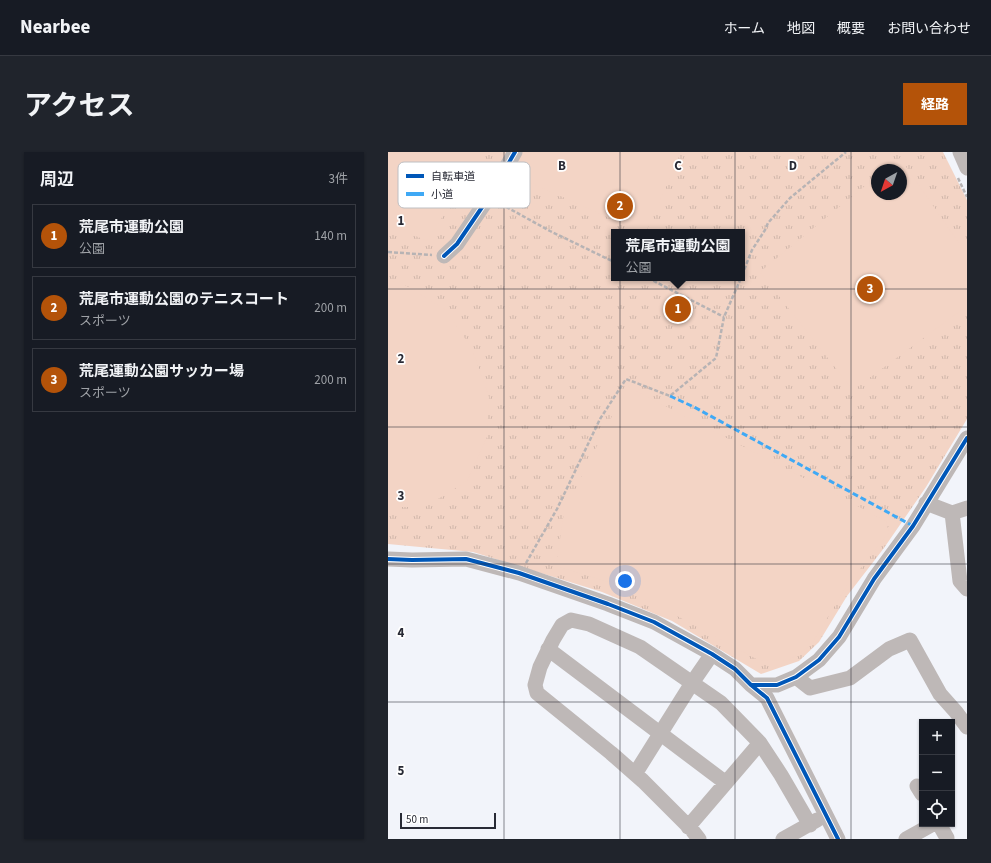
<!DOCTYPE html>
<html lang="ja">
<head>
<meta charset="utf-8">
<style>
  :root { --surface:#171b24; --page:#20242c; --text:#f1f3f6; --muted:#9ea1a6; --line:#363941; --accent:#b45309 }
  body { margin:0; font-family:"Source Sans 3","Noto Sans JP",sans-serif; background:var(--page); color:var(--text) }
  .controls { position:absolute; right:12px; bottom:12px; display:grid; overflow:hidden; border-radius:0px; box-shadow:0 1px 3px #0004 }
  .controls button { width:36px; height:36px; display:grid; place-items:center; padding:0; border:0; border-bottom:1px solid var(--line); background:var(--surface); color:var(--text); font:20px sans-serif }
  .compass { position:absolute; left:483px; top:12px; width:36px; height:36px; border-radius:50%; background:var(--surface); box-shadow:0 1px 3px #0004; rotate:220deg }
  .scale { position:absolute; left:12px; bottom:10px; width:96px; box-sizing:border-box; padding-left:4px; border:2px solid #282a35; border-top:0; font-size:11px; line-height:14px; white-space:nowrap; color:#282a35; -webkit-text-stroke:3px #fff; paint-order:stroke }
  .you { position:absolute; left:237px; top:429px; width:14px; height:14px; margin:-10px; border:3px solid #fff; border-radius:50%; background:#1a73e8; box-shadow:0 0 0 6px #1a73e833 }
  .badge { display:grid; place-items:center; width:26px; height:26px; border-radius:50%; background:var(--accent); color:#fff; font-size:13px; font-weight:700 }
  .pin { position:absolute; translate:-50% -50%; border:2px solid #fff; box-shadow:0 1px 4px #0006 }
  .popup { position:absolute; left:223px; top:77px; width:134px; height:52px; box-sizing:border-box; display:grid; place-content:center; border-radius:0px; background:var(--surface); filter:drop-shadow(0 1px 3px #0005); font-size:13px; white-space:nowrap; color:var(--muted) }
  .popup b { font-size:15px; color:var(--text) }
  .popup::after { content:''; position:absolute; left:50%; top:100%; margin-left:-8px; border:8px solid transparent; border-top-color:var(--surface) }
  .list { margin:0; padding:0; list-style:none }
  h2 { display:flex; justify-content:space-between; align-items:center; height:52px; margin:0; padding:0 16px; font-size:17px }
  h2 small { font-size:13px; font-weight:400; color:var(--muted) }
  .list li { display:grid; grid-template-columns:26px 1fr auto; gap:12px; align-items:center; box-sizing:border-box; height:64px; margin:0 8px 8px; padding:0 8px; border:1px solid var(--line); border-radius:0px }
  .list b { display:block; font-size:15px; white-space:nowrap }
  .list p { margin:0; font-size:13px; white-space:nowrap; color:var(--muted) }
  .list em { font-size:13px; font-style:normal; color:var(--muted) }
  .icon { flex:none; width:22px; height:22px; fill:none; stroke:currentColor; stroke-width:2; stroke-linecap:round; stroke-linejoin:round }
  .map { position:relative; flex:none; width:579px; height:687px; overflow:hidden; border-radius:0px }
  header { display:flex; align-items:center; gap:24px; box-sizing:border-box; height:56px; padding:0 20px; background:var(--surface); border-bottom:1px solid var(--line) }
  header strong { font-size:19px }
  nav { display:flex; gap:22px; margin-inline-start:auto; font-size:14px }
  .intro { display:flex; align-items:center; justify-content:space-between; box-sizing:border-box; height:96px; padding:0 24px }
  h1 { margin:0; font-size:28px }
  .button { padding:10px 18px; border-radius:0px; background:var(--accent); color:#fff; font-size:14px; font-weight:700 }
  main { display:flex; gap:24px; padding:0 24px }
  aside { flex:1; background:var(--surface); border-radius:0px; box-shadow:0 1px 3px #0004 }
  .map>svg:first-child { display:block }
  .grass { fill:url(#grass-tufts); fill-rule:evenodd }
  .pitch { fill:#f3d4c5 }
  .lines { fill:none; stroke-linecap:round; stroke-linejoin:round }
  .path { stroke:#b7b3b4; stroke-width:2.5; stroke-dasharray:4 2; stroke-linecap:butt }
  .minor { stroke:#beb8b7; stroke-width:15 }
  .quiet { stroke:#3fa9f5; stroke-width:3; stroke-dasharray:6 3; stroke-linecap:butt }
  .cycleway-casing { stroke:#fff; stroke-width:6 }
  .cycleway { stroke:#0057b8; stroke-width:4 }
  .grid { fill:none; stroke:#282a35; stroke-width:1; stroke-opacity:0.55 }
  .key { fill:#fff; stroke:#bebfc2; stroke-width:1 }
  .key-label { font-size:11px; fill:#282a35 }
  .grid-label { font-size:13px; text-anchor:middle; font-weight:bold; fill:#282a35; stroke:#fff; stroke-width:3.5; stroke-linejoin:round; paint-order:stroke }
</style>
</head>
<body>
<header>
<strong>Nearbee</strong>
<nav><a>ホーム</a><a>地図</a><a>概要</a><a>お問い合わせ</a></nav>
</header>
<div class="intro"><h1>アクセス</h1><a class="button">経路</a></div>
<main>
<aside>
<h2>周辺<small>3件</small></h2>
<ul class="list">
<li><span class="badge">1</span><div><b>荒尾市運動公園</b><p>公園</p></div><em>140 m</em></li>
<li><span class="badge">2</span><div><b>荒尾市運動公園のテニスコート</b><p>スポーツ</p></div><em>200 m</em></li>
<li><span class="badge">3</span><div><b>荒尾運動公園サッカー場</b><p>スポーツ</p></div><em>200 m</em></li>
</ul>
</aside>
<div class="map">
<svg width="579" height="687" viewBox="0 0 579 687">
  <defs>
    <pattern id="grass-tufts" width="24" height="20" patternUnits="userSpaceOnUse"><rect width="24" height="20" fill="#f3d4c5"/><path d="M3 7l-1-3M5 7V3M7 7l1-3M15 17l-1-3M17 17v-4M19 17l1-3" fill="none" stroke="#d0b6aa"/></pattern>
  </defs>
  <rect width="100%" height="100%" fill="#f2f4fa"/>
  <path class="grass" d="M0 0H555L579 48V267L538 335 496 396 459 444 431 490 411 509 373 522 284 469 214 440 85 400 0 392ZM489 18H513V42H489ZM226 80H354V126H226Z"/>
  <path class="pitch" d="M0 0H95L39 89 5 74H0Z
    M143 0H293L258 80H253L132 26Z
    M512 6 579 103V154L465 238 372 120 489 24V42H513V18H496Z
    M0 129 12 130 58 158 84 197 101 245 99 285 79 329 37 355H0Z
    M239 234 498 369 501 380 458 435 423 493 401 508 372 509 278 458 220 430 168 414 176 360Z"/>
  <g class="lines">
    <path class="path" d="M570 26 579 45
      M113 52 162 79 226 110
      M0 100 44 103
      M354 123 364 98 377 78 380 71 402 46 458 0
      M260 126 336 165
      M138 411 169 357 212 267 238 227 282 244 328 206 336 165 353 126"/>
    <path class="minor" d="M572 0 579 16
      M56 104 69 92 101 45 127 0
      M538 351 564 361 579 356
      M564 361 572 429 579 437
      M0 407 24 408 78 407 131 421 220 452 266 470 324 502 347 517 363 533 379 546 450 687
      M160 497 338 631
      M408 525 422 536 462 526 501 497 522 488 552 542 568 560 579 575
      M363 533H389L408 525 431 508 451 485 486 427 525 374 579 286
      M247 622 304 531 324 502
      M529 634 534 642
      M551 672 559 686
      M300 675 372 591
      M311 687 304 678 255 629 223 601 149 541 147 533 152 515 165 488 174 473 183 468 201 472 252 495 333 551 372 591 393 623 422 673
      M395 687 429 668
      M518 687 545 672"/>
    <path class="quiet" d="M282 244 306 255 525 374"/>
    <defs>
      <path id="cycleway" d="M56 104 69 92 101 45 127 0
        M0 407 24 408 78 407 131 421 220 452 266 470 324 502 347 517 363 533 379 546 450 687
        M363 533H389L408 525 431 508 451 485 486 427 525 374 579 286"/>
    </defs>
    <use href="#cycleway" class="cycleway-casing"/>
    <use href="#cycleway" class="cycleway"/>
  </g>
  <path class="grid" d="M116 0V687M232 0V687M347 0V687M463 0V687M0 137H579M0 275H579M0 412H579M0 550H579"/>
  <rect x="10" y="10" width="132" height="46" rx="6" class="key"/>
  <rect x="18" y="22" width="18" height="4" fill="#0057b8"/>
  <rect x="18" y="40" width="18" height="4" fill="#3fa9f5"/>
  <g class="key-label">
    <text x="43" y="28">自転車道</text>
    <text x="43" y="46">小道</text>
  </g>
  <g class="grid-label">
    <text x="174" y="18">B</text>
    <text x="290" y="18">C</text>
    <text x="405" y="18">D</text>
    <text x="13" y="73">1</text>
    <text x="13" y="211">2</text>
    <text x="13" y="348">3</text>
    <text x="13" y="485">4</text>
    <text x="13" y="623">5</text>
  </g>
</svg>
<div class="controls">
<button>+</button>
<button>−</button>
<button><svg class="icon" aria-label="locate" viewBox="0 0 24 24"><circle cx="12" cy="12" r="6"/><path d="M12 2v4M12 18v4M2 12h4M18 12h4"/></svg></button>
</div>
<svg class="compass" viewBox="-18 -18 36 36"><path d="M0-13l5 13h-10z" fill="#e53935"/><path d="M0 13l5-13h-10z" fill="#9ea1a6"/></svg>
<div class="scale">50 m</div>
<div class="you"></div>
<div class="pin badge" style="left:290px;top:157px">1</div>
<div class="popup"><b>荒尾市運動公園</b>公園</div>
<div class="pin badge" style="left:232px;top:54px">2</div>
<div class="pin badge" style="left:482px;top:137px">3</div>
</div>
</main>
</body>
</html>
